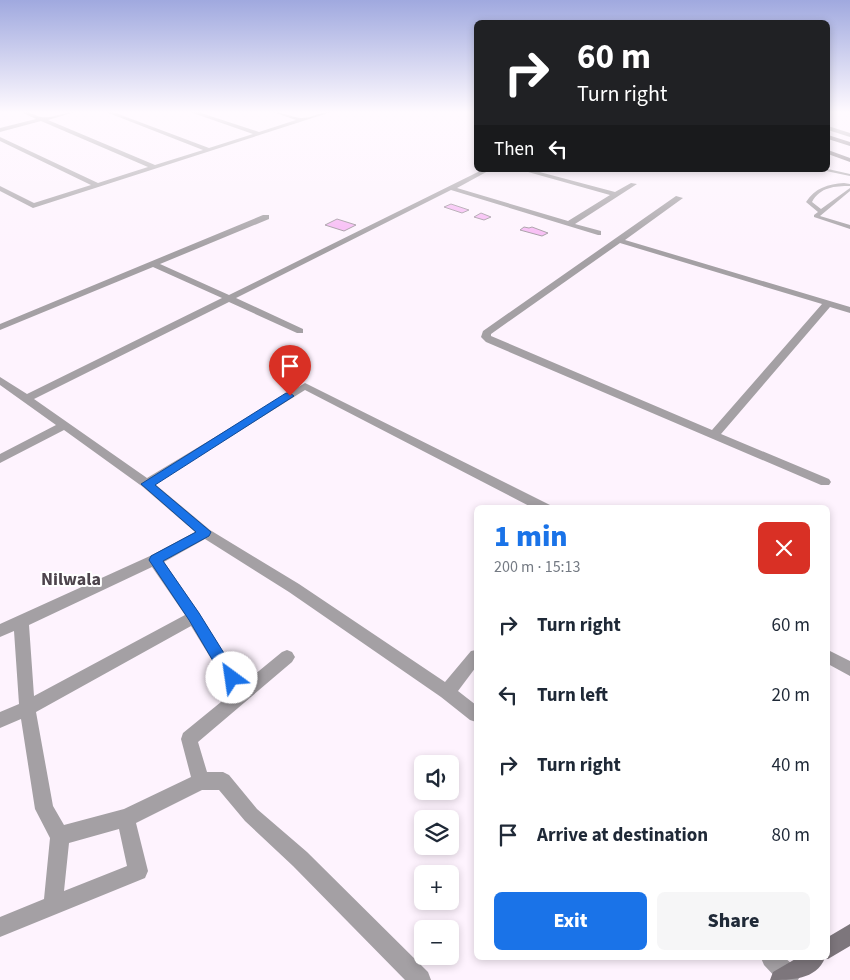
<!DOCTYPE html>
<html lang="en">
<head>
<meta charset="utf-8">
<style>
  :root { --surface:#fff; --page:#f6f6f7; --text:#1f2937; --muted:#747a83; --accent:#1a73e8 }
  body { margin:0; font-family:"Source Sans 3",sans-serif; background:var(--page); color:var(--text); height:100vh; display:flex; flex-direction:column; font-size:19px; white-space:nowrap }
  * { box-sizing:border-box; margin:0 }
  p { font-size:16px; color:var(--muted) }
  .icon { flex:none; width:28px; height:28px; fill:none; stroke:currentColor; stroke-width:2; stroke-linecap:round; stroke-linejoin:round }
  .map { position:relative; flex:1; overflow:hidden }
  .details { position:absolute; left:474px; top:505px; width:356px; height:455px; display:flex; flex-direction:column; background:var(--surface); border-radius:8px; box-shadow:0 2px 8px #0003 }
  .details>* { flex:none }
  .hud { position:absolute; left:474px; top:20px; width:356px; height:152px; border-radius:8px; box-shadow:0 2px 8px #0003; background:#202124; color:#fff; overflow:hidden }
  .tools { position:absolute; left:414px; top:755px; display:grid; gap:10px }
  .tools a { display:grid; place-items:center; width:45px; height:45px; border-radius:8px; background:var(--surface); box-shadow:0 2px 8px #0003; font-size:25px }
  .pin { position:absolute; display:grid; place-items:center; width:42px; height:42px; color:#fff; margin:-51px -21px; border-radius:50% 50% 50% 0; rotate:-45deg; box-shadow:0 0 5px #0007 }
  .pin .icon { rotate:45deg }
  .me { position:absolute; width:55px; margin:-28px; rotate:329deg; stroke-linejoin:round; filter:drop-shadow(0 0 4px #0008) }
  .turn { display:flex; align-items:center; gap:18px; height:105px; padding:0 20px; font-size:22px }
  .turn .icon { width:65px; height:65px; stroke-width:2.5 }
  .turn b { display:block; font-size:35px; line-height:42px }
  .then { display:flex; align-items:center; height:48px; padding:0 20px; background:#0003; gap:10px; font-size:19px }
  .round { display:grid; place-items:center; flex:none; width:52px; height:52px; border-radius:8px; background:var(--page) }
  .headline { display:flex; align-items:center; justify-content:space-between; height:85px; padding:0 20px }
  h1 { font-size:30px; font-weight:800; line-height:38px; color:var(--accent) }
  .button { display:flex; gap:10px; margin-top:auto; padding:10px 20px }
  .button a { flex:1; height:58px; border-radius:8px; background:var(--accent); color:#fff; font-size:20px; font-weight:800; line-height:58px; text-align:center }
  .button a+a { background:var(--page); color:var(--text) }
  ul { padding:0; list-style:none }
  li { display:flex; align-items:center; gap:15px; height:70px; padding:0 20px }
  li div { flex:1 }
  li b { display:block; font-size:19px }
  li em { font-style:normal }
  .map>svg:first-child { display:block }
</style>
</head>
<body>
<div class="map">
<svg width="850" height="980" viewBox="0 0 850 980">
  <rect width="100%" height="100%" fill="#fef3fe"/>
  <!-- building -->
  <path fill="#f7b9f4" stroke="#a196a0" d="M451,204L469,210L462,213L444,207Z
    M481,213L491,217L484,220L474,217Z
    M337,219L356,225L344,231L325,225Z
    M524,227L529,228L532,227L548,233L542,236L520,230Z"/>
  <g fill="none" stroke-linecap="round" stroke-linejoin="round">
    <!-- service -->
    <path fill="#a4a0a4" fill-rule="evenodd" d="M828,169L850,174V176L826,171V170Z
      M844,183L850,184V186C835,186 820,187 812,202L821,209L850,188V191L820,216L850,225V229L814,217V215L818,212L806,202C815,188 828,184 844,183Z"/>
    <!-- minor -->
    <path fill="#a4a0a4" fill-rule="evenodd" d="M21,112C29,111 34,116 41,117C51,119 64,112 75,112L48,120L155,165L203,150L106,112H113L209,148L253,134L190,112H198L259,132L296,120L273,112C283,112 293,118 302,118C312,118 321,111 331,112L33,208L0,191V186L34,203L91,185L0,141V137L98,183L148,167L41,121L0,132V128L36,119Z
      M828,126L850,133V137L828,130Z
      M482,170H490L457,188L568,221L610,195L521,170H532L615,192L631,183L637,184L575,224L601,231V235H598L451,190L236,298L303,329V333H297L229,302L34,399L147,478L305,383L550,505L551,508H533L305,390L155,484L210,530L299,584L445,682L471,651L476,650V667L458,691L476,705V722L470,720L441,697L289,592L205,539L164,562L199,613L243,684L282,652L287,650L292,652L295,657L292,662L198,742L207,772H223L229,775L257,809L307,852L428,972L431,980H405L293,866L245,821L219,790H202L136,823L148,871L145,878L0,937V917L44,899L50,838L35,809L21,719L0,728V712L19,704L14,631L0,637V624L150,556L195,532L143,487L64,430L0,463V454L56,425L0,385V377L27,394L222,298L153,267L0,330V324L263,215H269V219L160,264L229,295ZM152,567L185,615L34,696L29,625ZM191,626L232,693L183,733L181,739L191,777L124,809L64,825L53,806L36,712ZM119,829L127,866L64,891L69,843Z
      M676,196L683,198L625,240L850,307V313L830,307L721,434L829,479L831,482L829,485H821L486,342L481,337L483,331ZM620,243L822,304L712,430L491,336V334Z
      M828,650L850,661V676L828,664Z
      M761,958H785L797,968L800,976L798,980H778L764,965Z"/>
    <!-- secondary -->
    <path fill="#7d767c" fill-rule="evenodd" d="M828,135L850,142V146L828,139Z
      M828,150L850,158V162L828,154Z
      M850,924V946L828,959L825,958C816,980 791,980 770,980L773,972L797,958H828V937Z"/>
  </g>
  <!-- sky -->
  <linearGradient id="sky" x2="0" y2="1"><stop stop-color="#a0a9df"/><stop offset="0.45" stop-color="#fffaff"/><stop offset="1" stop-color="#fffaff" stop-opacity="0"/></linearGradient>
  <rect width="850" height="249" fill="url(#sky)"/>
  <!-- route -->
  <path fill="#1a73e8" stroke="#114b97" d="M286,393H290L294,396L155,485L211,532L209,536L163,561L199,613L237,674L239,678L237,683L232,684L226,683L189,620L149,560L151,556L196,532L141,484Z"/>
  <g text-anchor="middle" stroke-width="4" stroke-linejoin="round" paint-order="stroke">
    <!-- quarter labels -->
    <g font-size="18" font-weight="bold" fill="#4d444c" stroke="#fff">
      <text x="71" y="585">Nilwala</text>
    </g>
  </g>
</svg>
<div class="tools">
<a><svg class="icon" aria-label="sound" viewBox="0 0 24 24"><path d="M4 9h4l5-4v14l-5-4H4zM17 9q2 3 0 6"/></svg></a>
<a><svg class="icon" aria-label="layers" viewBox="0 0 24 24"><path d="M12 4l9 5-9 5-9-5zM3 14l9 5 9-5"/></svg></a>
<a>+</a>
<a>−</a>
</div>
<div class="pin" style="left:290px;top:396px;background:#d93025"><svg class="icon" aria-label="arrive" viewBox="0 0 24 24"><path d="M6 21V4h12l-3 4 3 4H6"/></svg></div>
<svg class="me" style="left:232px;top:678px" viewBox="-20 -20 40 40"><circle r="19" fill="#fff"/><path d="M0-13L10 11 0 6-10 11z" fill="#1a73e8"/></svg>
<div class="hud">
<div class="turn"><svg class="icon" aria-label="right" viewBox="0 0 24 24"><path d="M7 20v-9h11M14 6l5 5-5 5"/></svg><div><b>60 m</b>Turn right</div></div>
<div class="then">Then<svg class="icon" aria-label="left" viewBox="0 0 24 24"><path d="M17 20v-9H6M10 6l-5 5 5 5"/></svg></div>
</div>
<section class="details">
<div class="headline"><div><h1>1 min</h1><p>200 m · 15:13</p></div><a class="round" style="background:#d93025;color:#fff"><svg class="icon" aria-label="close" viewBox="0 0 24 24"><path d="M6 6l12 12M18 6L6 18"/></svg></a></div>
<ul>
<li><svg class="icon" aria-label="right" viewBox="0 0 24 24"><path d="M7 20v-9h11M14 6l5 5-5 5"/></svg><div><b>Turn right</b></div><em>60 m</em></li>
<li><svg class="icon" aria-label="left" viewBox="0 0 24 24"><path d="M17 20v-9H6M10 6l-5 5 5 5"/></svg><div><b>Turn left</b></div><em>20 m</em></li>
<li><svg class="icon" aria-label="right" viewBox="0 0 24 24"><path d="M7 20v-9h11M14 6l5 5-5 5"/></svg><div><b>Turn right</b></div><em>40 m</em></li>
<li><svg class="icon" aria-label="arrive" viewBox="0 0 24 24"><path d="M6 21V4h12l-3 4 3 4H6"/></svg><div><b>Arrive at destination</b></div><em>80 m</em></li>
</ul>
<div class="button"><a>Exit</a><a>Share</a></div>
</section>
</div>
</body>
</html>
